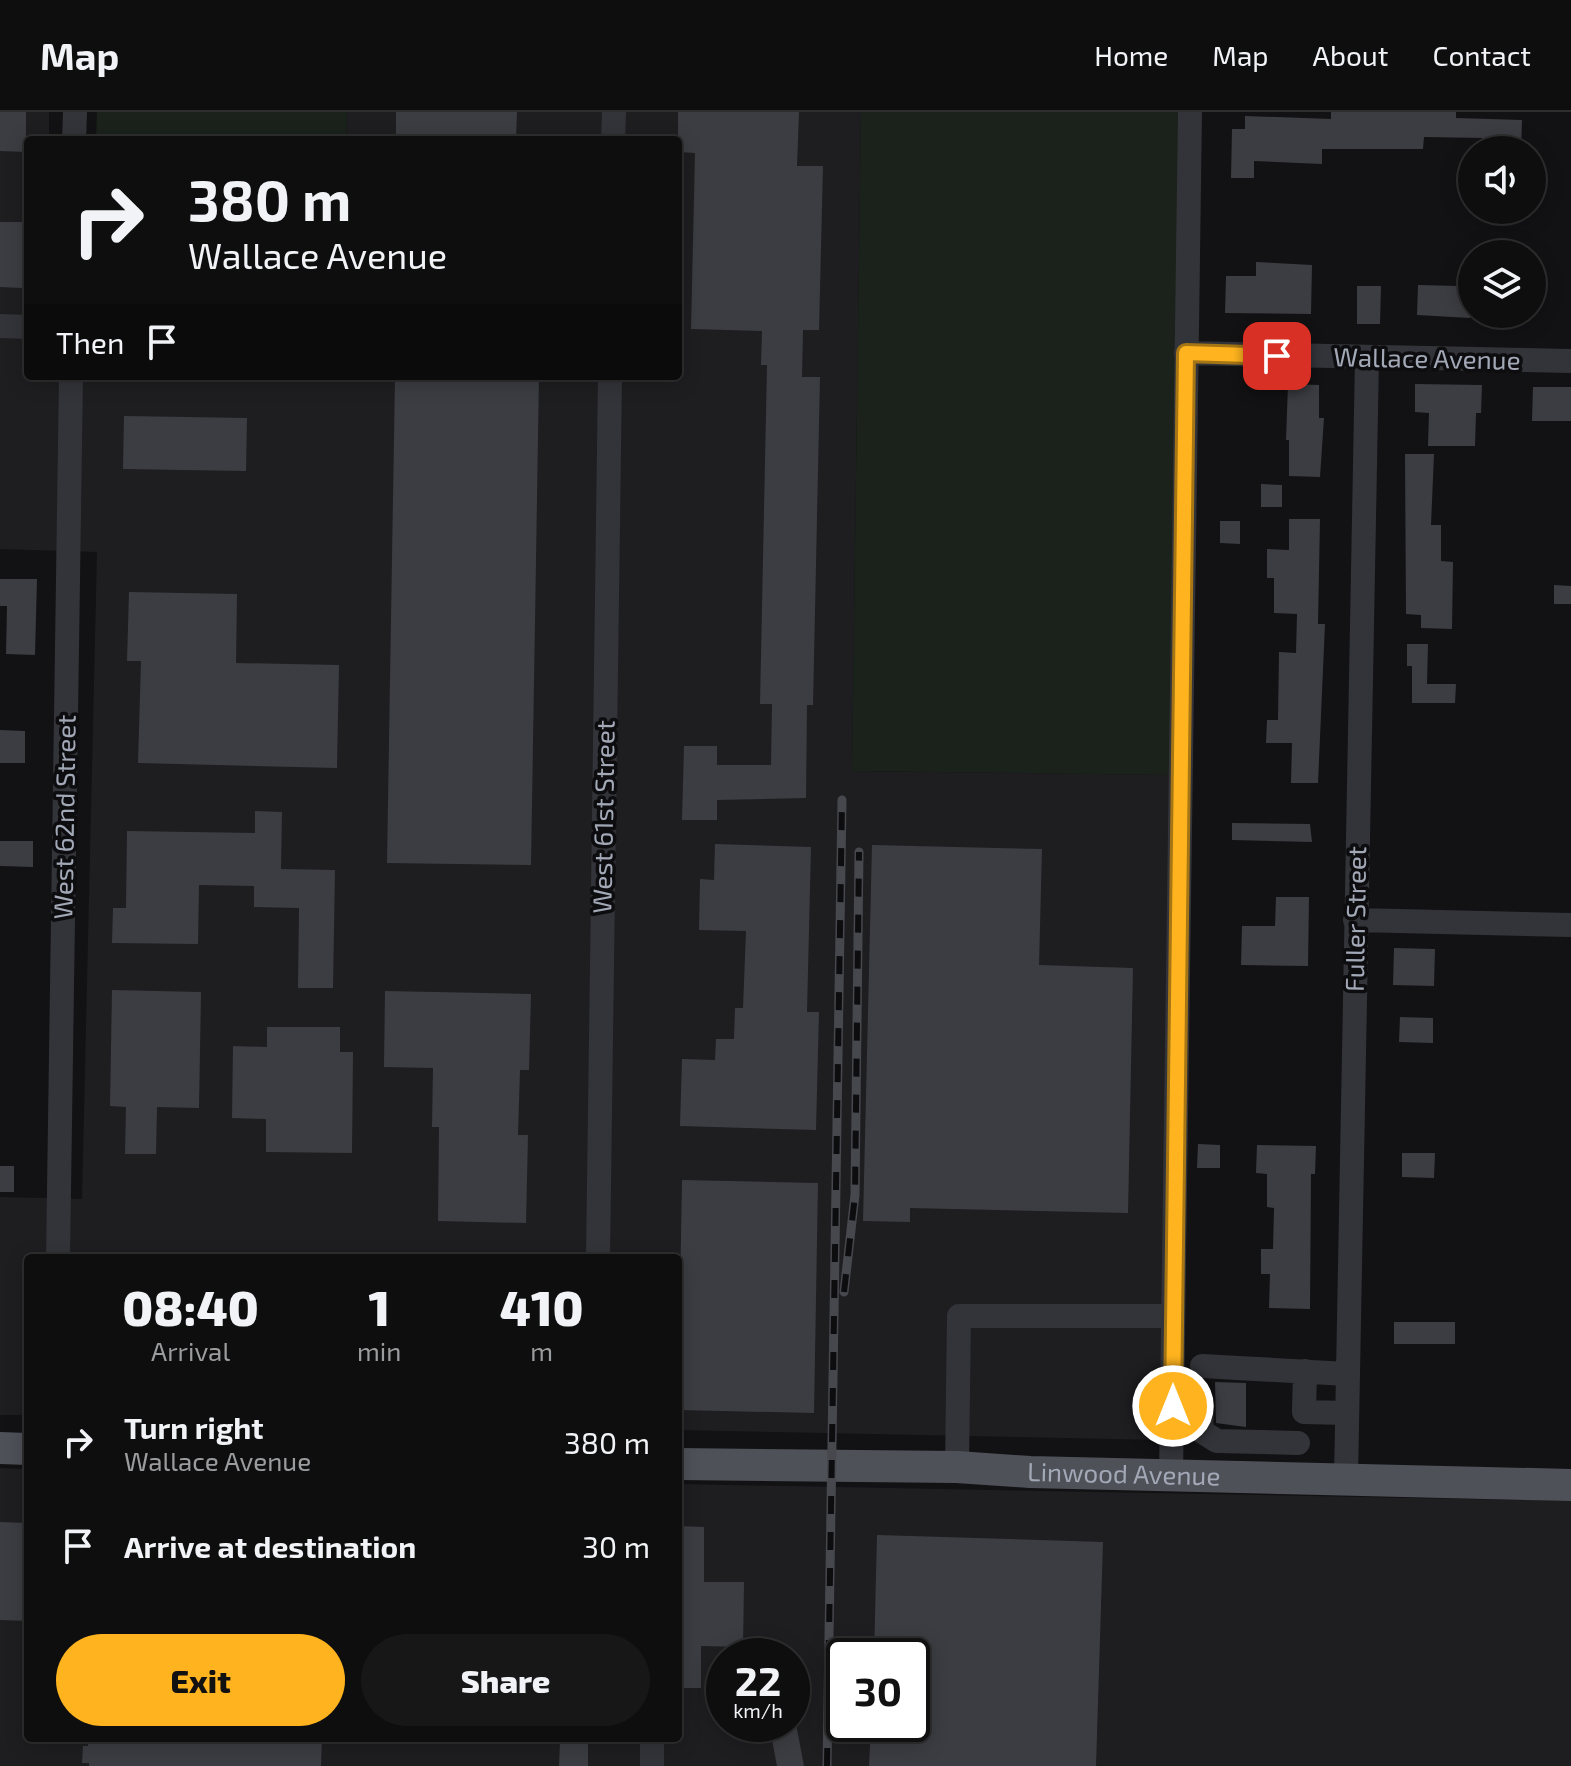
<!DOCTYPE html>
<html lang="en">
<head>
<meta charset="utf-8">
<style>
  :root { --surface:#0e0e0f; --page:#171718; --text:#f1f3f6; --muted:#9b9c9e; --line:#2e2e2f; --accent:#ffb41f }
  body { margin:0; font-family:"Exo 2",sans-serif; background:var(--page); color:var(--text); height:100vh; display:flex; flex-direction:column; font-size:30px; white-space:nowrap }
  * { box-sizing:border-box; margin:0 }
  p { font-size:26px; color:var(--muted) }
  .icon { flex:none; width:44px; height:44px; fill:none; stroke:currentColor; stroke-width:2; stroke-linecap:round; stroke-linejoin:round }
  .map { position:relative; flex:1; overflow:hidden }
  .drawer { position:absolute; left:24px; top:1142px; width:658px; height:488px; display:flex; flex-direction:column; background:var(--surface); border-radius:8px; box-shadow:0 4px 20px #0003,0 0 0 2px var(--line) }
  .drawer>* { flex:none }
  .guide { position:absolute; left:24px; top:24px; width:658px; height:244px; border-radius:8px; box-shadow:0 4px 20px #0003,0 0 0 2px var(--line); background:#0e0e0f; color:var(--text); overflow:hidden }
  .buttons { position:absolute; left:1458px; top:24px; display:grid; gap:16px }
  .buttons a { display:grid; place-items:center; width:88px; height:88px; border-radius:50%; background:var(--surface); box-shadow:0 4px 20px #0003,0 0 0 2px var(--line); font-size:40px }
  .speed { position:absolute; left:706px; top:1526px; display:flex; gap:16px; font-size:40px; font-weight:700; text-align:center }
  .speed>* { display:grid; place-content:center; width:104px; height:104px; border-radius:50%; background:var(--surface); box-shadow:0 4px 20px #0003,0 0 0 2px var(--line); line-height:1 }
  .speed small { font-size:20px; font-weight:400 }
  .speed .limit { border:4px solid #111; border-radius:12px; background:#fff; color:#111 }
  .pin { position:absolute; display:grid; place-items:center; width:68px; height:68px; color:#fff; margin:-34px; border-radius:16px; box-shadow:0 4px 12px #0006 }
  .me { position:absolute; width:88px; margin:-44px; rotate:0deg; stroke-linejoin:round; filter:drop-shadow(0 0 6px #0008) }
  .turn { display:flex; align-items:center; gap:28px; height:168px; padding:0 32px; font-size:36px }
  .turn .icon { width:104px; height:104px; stroke-width:2.5 }
  .turn b { display:block; font-size:56px; line-height:68px }
  .then { display:flex; align-items:center; height:76px; padding:0 32px; background:#0003; gap:16px; font-size:30px }
  .eta { display:flex; justify-content:space-evenly; align-items:center; height:136px; text-align:center }
  .eta b { font-size:48px; font-weight:800; line-height:56px }
  .action { display:flex; gap:16px; margin-top:auto; padding:16px 32px }
  .action a { flex:1; height:92px; border-radius:48px; background:var(--accent); color:#111; font-size:32px; font-weight:800; line-height:92px; text-align:center }
  .action a+a { background:var(--page); color:var(--text) }
  ul { padding:0; list-style:none }
  li { display:flex; align-items:center; gap:24px; height:104px; padding:0 32px }
  li div { flex:1 }
  li b { display:block; font-size:30px }
  li em { font-style:normal }
  header { display:flex; align-items:center; gap:48px; box-sizing:border-box; height:112px; padding:0 40px; background:var(--surface); border-bottom:2px solid var(--line) }
  header strong { font-size:38px }
  nav { display:flex; gap:44px; margin-inline-start:auto; font-size:28px }
  .map>svg:first-child { display:block }
</style>
</head>
<body>
<header>
<strong>Map</strong>
<nav><a>Home</a><a>Map</a><a>About</a><a>Contact</a></nav>
</header>
<div class="map">
<svg width="1571" height="1654" viewBox="0 0 1571 1654">
  <rect width="100%" height="100%" fill="#121214"/>
  <!-- built -->
  <path fill="#1e1e21" fill-rule="evenodd" d="M0,0H49V28H28V264H678V28H346L347,0H861L852,659L1170,663L1161,1328L678,1318V1146H28V1303H0V1085L82,1087L97,440L0,437Z
    M0,1356L28,1357V1626H678V1372L1571,1389V1654H0ZM724,1544H792V1612H724ZM844,1544H912V1612H844Z"/>
  <!-- green -->
  <path fill="#1a221b" d="M97,0H347L346,28H96Z
    M861,0H1179L1170,663L852,659Z"/>
  <!-- building -->
  <path fill="#3c3d42" d="M0,0H26V40L0,39Z
    M396,0H517L516,28H396Z
    M678,0H799L797,54H823L819,218H803L802,265H820L813,593H807L806,686L717,688V708H682L684,634H717V653H771L772,592H760L767,253H761L762,219L691,217L695,41L678,40Z
    M1331,0H1456V6L1522,8L1521,38H1482V26L1424,25L1423,37H1322V52L1254,49V66H1231L1232,17H1245V4L1331,7Z
    M0,110H22V176L0,175Z
    M1256,150L1312,153L1311,202L1225,201L1226,164H1256Z
    M1418,173L1459,174V180H1471L1470,206L1417,203Z
    M1357,174H1381L1380,212H1357Z
    M395,264H539L531,753L387,751Z
    M1288,272L1319,273V306H1324L1320,365L1289,364V328H1286Z
    M1415,272L1482,273L1481,301H1476L1475,334H1428L1429,301L1415,300Z
    M1533,275H1571V309H1532Z
    M124,304L247,306L246,359L123,357Z
    M1405,342H1434L1431,413H1441V449L1453,450L1452,517L1421,516V503L1406,502Z
    M1261,372L1282,373V395H1261Z
    M1289,407H1320L1318,512H1325L1318,671H1291L1292,631H1266L1267,608H1278L1279,540L1296,541L1297,502L1274,501V466H1267V437L1289,438Z
    M1220,409H1240V432L1220,431Z
    M0,467H37L35,543L6,542L7,494H0Z
    M1554,473L1571,474V492H1554Z
    M129,480L237,482L236,551L339,553L337,656L138,651L141,549H127Z
    M1407,532H1428L1427,572H1456L1455,591H1412V554H1407Z
    M0,618L25,619V651H0Z
    M255,699L282,700L281,757L335,758L333,876H298L299,796L254,795V774L199,773L198,832L112,831L113,796H126L127,719L255,721Z
    M1232,711L1310,712L1312,730L1232,728Z
    M0,729H33V755L0,754Z
    M715,732L811,735L807,900H819L816,1018L680,1014L682,947L715,948L716,927H734L735,896H743L746,819L699,818L700,767L714,768Z
    M872,733L1042,737L1039,853L1133,856L1128,1101L910,1096V1110L863,1109Z
    M1276,785H1309L1308,854L1241,853L1242,814H1275Z
    M1394,836L1435,837L1434,874L1393,873Z
    M112,878L201,880L199,996L157,995L156,1042H125L126,995L110,994Z
    M385,879L531,882L529,958H520L518,1023H528L526,1111L438,1109L439,1015H432L433,956L384,955Z
    M1400,905L1433,906V931L1399,930Z
    M267,915H340V940H353L352,1041L266,1040V1007L232,1006L233,934L267,935Z
    M1198,1032L1220,1033V1056H1197Z
    M1257,1033L1316,1034L1315,1062H1311L1310,1197L1269,1196L1270,1162H1261V1137H1273L1274,1096L1267,1095V1062L1256,1061Z
    M1402,1041H1435L1434,1066L1402,1065Z
    M0,1054H14V1080H0Z
    M682,1068L818,1071L814,1301L678,1298Z
    M1394,1210H1455V1232H1394Z
    M1215,1270L1246,1271V1315L1216,1311Z
    M0,1410L28,1411V1509L0,1508Z
    M680,1414L704,1415V1470H744L743,1535L701,1534V1576H678Z
    M877,1423L1103,1430L1096,1654H869L871,1612H912V1544H874Z
    M779,1528L782,1544H734L733,1537Z
    M769,1612H796L804,1654H777Z
    M88,1626H322L321,1654H89V1651H82L83,1634H88Z
    M560,1629H588V1654H559Z"/>
  <g fill="none" stroke-linecap="round" stroke-linejoin="round">
    <!-- minor -->
    <path stroke="#333439" stroke-width="24" d="M74,28L75,0
      M613,28L614,0
      M0,214L28,215
      M1186,241L1571,249
      M1355,808L1571,813
      M58,1146L71,264
      M598,1146L610,264
      M1202,1254L1347,1262
      M1305,1259L1304,1300L1347,1301
      M1202,1294L1201,1319L1217,1329L1298,1331
      M957,1355L959,1204H1173
      M1171,1364L1190,0
      M1346,1368L1367,246
      M652,1654V1626"/>
    <!-- major -->
    <g stroke="#4e5158" stroke-width="32">
      <path d="M0,1336L28,1337"/>
      <path id="s1" d="M678,1352L957,1355L1030,1360L1571,1373"/>
    </g>
    <defs>
      <path id="rail" d="M844,1180L855,1083L859,740
        M827,1654L842,688"/>
    </defs>
    <!-- rail casing -->
    <use href="#rail" stroke="#46484e" stroke-width="9"/>
    <!-- rail -->
    <use href="#rail" stroke="#0d0d0f" stroke-width="6" stroke-dasharray="18" stroke-linecap="butt"/>
  </g>
  <g fill="none" stroke-linecap="round" stroke-linejoin="round">
    <defs>
      <path id="route" d="M1173,1294L1186,241L1277,244"/>
    </defs>
    <!-- route casing -->
    <use href="#route" stroke="#a67514" stroke-width="20"/>
    <!-- route -->
    <use href="#route" stroke="#ffb41f" stroke-width="14"/>
  </g>
  <g text-anchor="middle" stroke-width="7" stroke-linejoin="round" paint-order="stroke">
    <!-- street labels -->
    <g font-size="26" fill="#a2a8b6" stroke="#0d0d0f">
      <text transform="translate(1427 247) rotate(1)" y="9">Wallace Avenue</text>
      <text transform="translate(65 705) rotate(-89)" y="9">West 62nd Street</text>
      <text transform="translate(604 705) rotate(-89)" y="9">West 61st Street</text>
      <text transform="translate(1356 807) rotate(-89)" y="9">Fuller Street</text>
      <text dy="9" stroke="none"><textPath href="#s1" startOffset="446">Linwood Avenue</textPath></text>
    </g>
  </g>
</svg>
<div class="buttons">
<a><svg class="icon" aria-label="sound" viewBox="0 0 24 24"><path d="M4 9h4l5-4v14l-5-4H4zM17 9q2 3 0 6"/></svg></a>
<a><svg class="icon" aria-label="layers" viewBox="0 0 24 24"><path d="M12 4l9 5-9 5-9-5zM3 14l9 5 9-5"/></svg></a>
</div>
<div class="speed"><div>22<small>km/h</small></div><div class="limit">30</div></div>
<div class="pin" style="left:1277px;top:244px;background:#d93025"><svg class="icon" aria-label="arrive" viewBox="0 0 24 24"><path d="M6 21V4h12l-3 4 3 4H6"/></svg></div>
<svg class="me" style="left:1173px;top:1294px" viewBox="-20 -20 40 40"><circle r="17" fill="#ffb41f" stroke="#fff" stroke-width="3"/><path d="M0-11L8 9 0 5-8 9z" fill="#fff"/></svg>
<div class="guide">
<div class="turn"><svg class="icon" aria-label="right" viewBox="0 0 24 24"><path d="M7 20v-9h11M14 6l5 5-5 5"/></svg><div><b>380 m</b>Wallace Avenue</div></div>
<div class="then">Then<svg class="icon" aria-label="arrive" viewBox="0 0 24 24"><path d="M6 21V4h12l-3 4 3 4H6"/></svg></div>
</div>
<section class="drawer">
<div class="eta">
<div><b>08:40</b><p>Arrival</p></div>
<div><b>1</b><p>min</p></div>
<div><b>410</b><p>m</p></div>
</div>
<ul>
<li><svg class="icon" aria-label="right" viewBox="0 0 24 24"><path d="M7 20v-9h11M14 6l5 5-5 5"/></svg><div><b>Turn right</b><p>Wallace Avenue</p></div><em>380 m</em></li>
<li><svg class="icon" aria-label="arrive" viewBox="0 0 24 24"><path d="M6 21V4h12l-3 4 3 4H6"/></svg><div><b>Arrive at destination</b></div><em>30 m</em></li>
</ul>
<div class="action"><a>Exit</a><a>Share</a></div>
</section>
</div>
</body>
</html>
